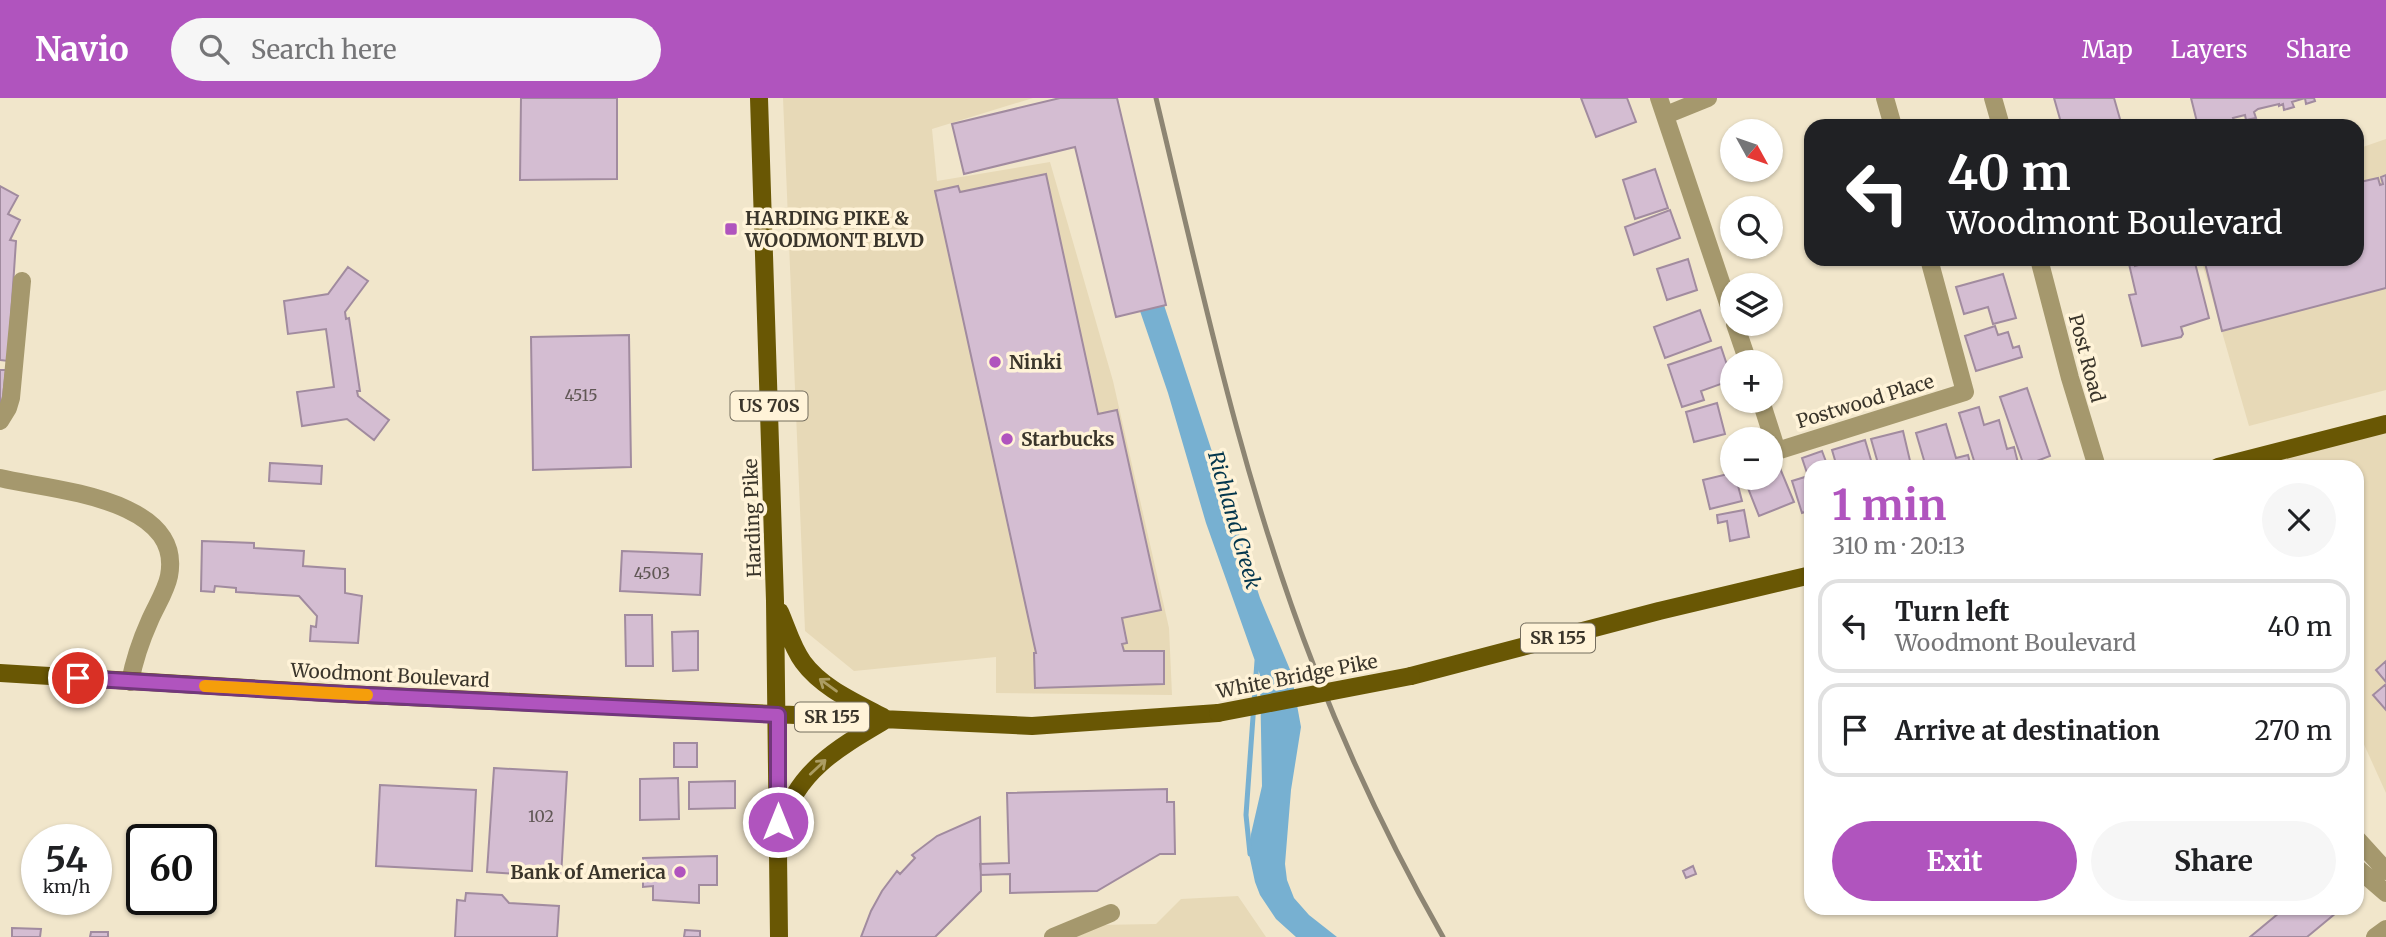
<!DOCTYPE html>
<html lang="en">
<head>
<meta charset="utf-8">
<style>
  :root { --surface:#fff; --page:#f6f6f6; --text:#202124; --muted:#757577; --line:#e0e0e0; --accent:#b054be }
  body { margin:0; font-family:Merriweather,serif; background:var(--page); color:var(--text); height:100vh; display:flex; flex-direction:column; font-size:26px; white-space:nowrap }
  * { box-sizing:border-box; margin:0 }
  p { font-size:23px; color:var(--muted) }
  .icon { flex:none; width:38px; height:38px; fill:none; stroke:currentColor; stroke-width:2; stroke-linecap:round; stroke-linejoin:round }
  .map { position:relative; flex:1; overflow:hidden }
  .details { position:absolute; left:1804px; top:362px; width:560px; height:455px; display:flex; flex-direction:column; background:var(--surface); border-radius:21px; box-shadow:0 2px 5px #0004 }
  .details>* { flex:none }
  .guide { position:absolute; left:1804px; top:21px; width:560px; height:147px; border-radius:21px; box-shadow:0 2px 5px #0004; background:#202124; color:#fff; overflow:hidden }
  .needle { width:46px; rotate:130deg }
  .tools { position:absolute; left:1720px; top:21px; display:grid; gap:14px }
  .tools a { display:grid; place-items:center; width:63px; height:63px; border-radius:50%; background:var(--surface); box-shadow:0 2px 5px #0004; font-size:35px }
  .speed { position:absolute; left:21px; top:726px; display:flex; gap:14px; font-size:35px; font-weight:700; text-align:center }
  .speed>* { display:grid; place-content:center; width:91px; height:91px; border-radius:50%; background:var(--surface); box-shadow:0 2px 5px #0004; line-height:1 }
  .speed small { font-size:18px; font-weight:400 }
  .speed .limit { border:4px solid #111; border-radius:10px; background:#fff; color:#111 }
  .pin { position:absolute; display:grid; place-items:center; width:60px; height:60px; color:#fff; margin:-30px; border:4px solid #fff; border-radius:50%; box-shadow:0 2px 7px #0007 }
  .me { position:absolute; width:77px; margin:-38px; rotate:0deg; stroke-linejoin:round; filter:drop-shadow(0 0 5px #0008) }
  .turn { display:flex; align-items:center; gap:24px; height:147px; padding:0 28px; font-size:32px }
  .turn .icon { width:91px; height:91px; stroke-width:2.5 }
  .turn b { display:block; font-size:49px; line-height:60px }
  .round { display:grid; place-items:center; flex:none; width:74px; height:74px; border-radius:37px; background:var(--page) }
  .headline { display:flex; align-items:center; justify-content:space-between; height:119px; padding:0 28px }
  h1 { font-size:42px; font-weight:700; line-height:52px; color:var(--accent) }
  .action { display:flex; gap:14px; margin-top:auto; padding:14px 28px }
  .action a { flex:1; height:80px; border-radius:42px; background:var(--accent); color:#fff; font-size:28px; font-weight:700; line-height:80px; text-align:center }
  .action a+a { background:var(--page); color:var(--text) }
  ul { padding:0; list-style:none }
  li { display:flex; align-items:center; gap:21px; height:94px; margin:0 14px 10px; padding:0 14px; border:4px solid var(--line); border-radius:21px }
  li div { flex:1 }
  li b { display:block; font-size:26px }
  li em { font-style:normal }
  header { display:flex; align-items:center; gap:42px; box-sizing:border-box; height:98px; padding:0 35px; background:var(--accent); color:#fff }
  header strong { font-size:33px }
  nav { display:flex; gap:38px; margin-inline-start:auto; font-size:24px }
  .search { width:490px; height:63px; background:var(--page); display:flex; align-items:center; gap:18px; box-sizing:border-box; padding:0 24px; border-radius:38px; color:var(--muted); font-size:26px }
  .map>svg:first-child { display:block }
</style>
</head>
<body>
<header>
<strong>Navio</strong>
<div class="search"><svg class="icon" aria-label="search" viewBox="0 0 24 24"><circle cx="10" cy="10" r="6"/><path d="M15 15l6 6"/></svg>Search here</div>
<nav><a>Map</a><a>Layers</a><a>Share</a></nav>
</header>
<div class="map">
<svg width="2386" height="839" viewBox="0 0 2386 839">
  <rect width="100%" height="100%" fill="#f1e6cb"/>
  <!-- built -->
  <path fill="#e7d9b7" d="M783,0H1033L932,31L937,83L1050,64L1113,283L1169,530L1172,597L996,595V559L854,573L805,533Z
    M2386,41V292L2249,328L2201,161H2357V51Z
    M2386,327V695L2357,631V369H2222Z
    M1238,798L1266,839H1074L1098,827L1156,826L1181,801Z"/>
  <!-- water -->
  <path fill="#77b0d1" d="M1164,207L1260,500L1291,574L1301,629L1291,692L1285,766L1287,782L1294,800L1309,817L1337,839H1296L1276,821L1260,797L1255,784L1249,756L1251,736L1262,688L1260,577L1206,425L1168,295L1140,213Z"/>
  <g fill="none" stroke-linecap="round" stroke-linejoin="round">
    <!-- stream -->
    <path stroke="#77b0d1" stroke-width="5" d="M1250,756L1246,717L1257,563"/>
  </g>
  <!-- building -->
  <path fill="#d4bdd2" stroke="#a18b9f" stroke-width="2" d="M521,0H617V81L520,82Z
    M1060,0H1117L1166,207L1116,219L1075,49L964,76L952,26Z
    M1581,0H1627L1636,24L1596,39Z
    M2054,0H2114L2122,28H2062Z
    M2191,0H2314L2315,3L2306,6L2305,0L2292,4L2294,9L2284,12L2283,6L2279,8V6L2258,11L2254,14L2256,20L2246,22L2245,17L2233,20L2235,25L2225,28L2224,22H2219L2213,24V26L2198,28Z
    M1655,71L1668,110L1635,121L1623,82Z
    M1046,76L1098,316L1117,312L1161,512L1122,520L1127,545L1122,546L1124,553H1164V586L1035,590L1034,555H1036L935,93L958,88L960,94Z
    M2386,77V190L2222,233L2204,161H2357V93L2362,92L2360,84L2378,80L2380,87L2383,86L2381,79Z
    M0,88L18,98L8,116L20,122L10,142L16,143L8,263L0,262Z
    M1670,112L1680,140L1634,157L1625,129Z
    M1688,161L1697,192L1667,202L1657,171Z
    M2161,161H2194L2209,220L2181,229L2183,236L2181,239L2142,248L2129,197L2136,196L2129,166L2135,164V168Z
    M348,169L368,183L345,214L346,221L349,220L360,293H357L358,298L389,322L374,342L347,321L302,328L297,294L334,289L326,231L288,236L284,203L328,196Z
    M2003,176L2016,220L1993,226L1988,209L1964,216L1956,189Z
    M1700,212L1711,243L1665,260L1654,229Z
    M1995,228L1998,237L2008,234L2013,250L2019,248L2022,259L1976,273L1965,238Z
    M629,237L631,369L533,372L531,239Z
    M1721,249L1732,282L1701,293L1704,302L1682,309L1668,267Z
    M0,272H6L2,306H0Z
    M2027,290L2050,358L2024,368L2000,299Z
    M1717,305L1725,336L1694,344L1686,314Z
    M1979,309L1984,327L1999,322L2007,351L2014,349L2019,369H1976L1959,315Z
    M1946,326L1956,360L1968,357L1971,369H1939L1938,365L1926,369L1916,335Z
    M1903,333L1911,367L1879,369L1871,341Z
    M1865,342L1873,369H1837L1832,352Z
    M1822,353L1828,369H1811V412L1802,415L1792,383L1808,378L1802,360Z
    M1777,363L1794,404L1759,418L1744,380H1771V365Z
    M270,365L322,368L321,386L269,383Z
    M1732,375V380H1736L1742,403L1710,411L1703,382Z
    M1744,412L1749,439L1730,443L1727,423L1718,425L1717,417Z
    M202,443L254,445V450L304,453L303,468L345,471V495L362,498L358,545L310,543L311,528L316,529L317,518L299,498L236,494V490L215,488L214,494L201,493Z
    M622,453L702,456L700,497L620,493Z
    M625,517H652L653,568H626Z
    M698,533V572L673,573L672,534Z
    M2386,563V584L2376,572Z
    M2386,586V612L2373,597Z
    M674,645H697V669H674Z
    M494,670L567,674L561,779L487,774Z
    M678,680L679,721L640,722V681Z
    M735,683V710L689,711V684Z
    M380,687L476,692L472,773L376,768Z
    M1167,691V704H1174L1175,756H1160L1097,793L1010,795V776L981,777L980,766L1009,765L1007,695Z
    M980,719L981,793L935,839H861L871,813L882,793L897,773L900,776L915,760L912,757L937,738Z
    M717,758V787H699V805L653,802V788L643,789V760Z
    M1693,768L1696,776L1686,780L1683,773Z
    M466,795L502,797L509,805L559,808L557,839H455L457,802L465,803Z
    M2285,810H2342L2307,839H2250Z
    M12,830L41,831L40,839H12Z
    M685,832L700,833V839H684Z
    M91,834H108V839H90Z"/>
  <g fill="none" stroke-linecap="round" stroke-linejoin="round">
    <!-- minor -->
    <path stroke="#a5986d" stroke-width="18" d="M1659,0L1732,217
      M1885,0L1893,28
      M1666,17L1708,0
      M1735,226L1748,264
      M1761,303L1777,353L1965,294L1929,161
      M0,323L8,310L11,300L22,183
      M0,380C49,392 184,399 169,478C166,493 156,508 150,522C141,542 134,563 130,584
      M2357,741L2386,773
      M2357,770L2386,795
      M1053,839L1111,815
      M2375,839L2386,831"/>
    <!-- tertiary -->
    <path stroke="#a5986d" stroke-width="18" d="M1993,0L2001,28
      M2039,161L2070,280L2097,369"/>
    <!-- primary -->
    <path stroke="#695704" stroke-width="18" d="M759,0L775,503L779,839
      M2218,369L2386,326
      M780,514C787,530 792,549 803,564C822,590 855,604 883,619
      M0,575L345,596L1032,628L1218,615
      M1411,578L1659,513L1811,477
      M783,726C795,673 843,647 887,621"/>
    <!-- rail -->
    <path stroke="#8d8573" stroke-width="5" d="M1156,0C1202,192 1243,387 1315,571C1351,663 1394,753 1443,839"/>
    <!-- primary-bridge -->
    <path stroke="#695704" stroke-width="18" d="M1218,615L1411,578"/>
  </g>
  <!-- one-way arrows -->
  <defs><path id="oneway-shaft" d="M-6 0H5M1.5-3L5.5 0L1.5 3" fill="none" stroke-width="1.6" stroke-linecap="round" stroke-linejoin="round" transform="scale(1.75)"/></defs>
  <g stroke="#ac9d63">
    <use href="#oneway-shaft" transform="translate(828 587) rotate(-144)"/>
    <use href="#oneway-shaft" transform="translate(818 669) rotate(-43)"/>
  </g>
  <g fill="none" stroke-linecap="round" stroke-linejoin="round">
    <defs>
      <path id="route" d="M78,580L325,595L778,617V724"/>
    </defs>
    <!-- route casing -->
    <use href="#route" stroke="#72377c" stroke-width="18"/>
    <!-- route -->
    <use href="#route" stroke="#b054be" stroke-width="12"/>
    <!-- slow -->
    <path stroke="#f59e0b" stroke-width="12" d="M205,588L367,597"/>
  </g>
  <!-- markers -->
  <g fill="#b054be" stroke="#fff3d8" stroke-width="2.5">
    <rect x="724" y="124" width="14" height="14" rx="3.5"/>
    <circle cx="995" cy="264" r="7"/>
    <circle cx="1007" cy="341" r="7"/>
    <circle cx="680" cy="774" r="7"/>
  </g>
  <g text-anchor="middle" stroke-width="7" stroke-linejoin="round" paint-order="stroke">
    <!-- number labels -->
    <g font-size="16" fill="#605755">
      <text x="581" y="303">4515</text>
      <text x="652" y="481">4503</text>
      <text x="541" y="724">102</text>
    </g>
    <!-- shield labels -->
    <g fill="#fff3d8" stroke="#756e5f" stroke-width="2">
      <rect x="730.5" y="293.5" width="77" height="29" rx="5"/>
      <rect x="1521" y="525.5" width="74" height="29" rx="5"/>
      <rect x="795" y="604.5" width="74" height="29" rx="5"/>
    </g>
    <g font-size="18" font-weight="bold" fill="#3a352b">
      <text x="769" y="314">US 70S</text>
      <text x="1558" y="546">SR 155</text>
      <text x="832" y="625">SR 155</text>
    </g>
    <!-- poi labels -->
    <g font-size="19" font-weight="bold" fill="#3a352b" stroke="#fff3d8" text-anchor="start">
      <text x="745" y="127">HARDING PIKE &amp;<tspan x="745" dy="22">WOODMONT BLVD</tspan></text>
      <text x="1009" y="271">Ninki</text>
      <text x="1021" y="348">Starbucks</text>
      <text x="666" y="781" text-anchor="end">Bank of America</text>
    </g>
    <!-- street labels -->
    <g font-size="19" fill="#3a352b" stroke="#fff3d8">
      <text transform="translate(2087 260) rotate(75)" y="7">Post Road</text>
      <text transform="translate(1865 303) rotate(-17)" y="7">Postwood Place</text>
      <text transform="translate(752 420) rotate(-92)" y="7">Harding Pike</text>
      <text transform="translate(390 577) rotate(3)" y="7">Woodmont Boulevard</text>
      <text transform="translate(1297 578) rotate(-11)" y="7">White Bridge Pike</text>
    </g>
    <!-- water labels -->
    <g font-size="21" font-style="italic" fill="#03364d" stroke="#fff3d8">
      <text transform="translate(1234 422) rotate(74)" y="7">Richland Creek</text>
    </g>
  </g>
</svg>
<div class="tools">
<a><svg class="needle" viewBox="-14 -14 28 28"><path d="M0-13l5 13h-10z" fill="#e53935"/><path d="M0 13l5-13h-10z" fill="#757577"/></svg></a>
<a><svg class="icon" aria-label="search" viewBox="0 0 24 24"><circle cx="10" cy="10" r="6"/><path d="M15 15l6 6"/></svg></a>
<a><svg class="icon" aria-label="layers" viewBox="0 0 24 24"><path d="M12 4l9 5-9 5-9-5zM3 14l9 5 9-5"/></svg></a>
<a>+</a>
<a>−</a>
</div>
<div class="speed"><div>54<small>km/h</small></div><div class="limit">60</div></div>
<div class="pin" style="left:78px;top:580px;background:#d93025"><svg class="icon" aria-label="arrive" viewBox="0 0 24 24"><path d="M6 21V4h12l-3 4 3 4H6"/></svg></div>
<svg class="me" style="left:778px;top:724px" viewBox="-20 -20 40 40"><circle r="17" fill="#b054be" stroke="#fff" stroke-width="3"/><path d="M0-11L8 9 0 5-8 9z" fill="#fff"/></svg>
<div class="guide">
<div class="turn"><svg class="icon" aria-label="left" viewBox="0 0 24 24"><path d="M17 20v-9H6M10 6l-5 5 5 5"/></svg><div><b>40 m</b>Woodmont Boulevard</div></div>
</div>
<section class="details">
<div class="headline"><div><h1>1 min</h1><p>310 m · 20:13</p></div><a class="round"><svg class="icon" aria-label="close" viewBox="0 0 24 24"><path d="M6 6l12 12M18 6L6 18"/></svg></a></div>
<ul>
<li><svg class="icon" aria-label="left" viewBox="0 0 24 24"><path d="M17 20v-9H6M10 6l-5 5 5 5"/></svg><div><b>Turn left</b><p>Woodmont Boulevard</p></div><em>40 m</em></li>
<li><svg class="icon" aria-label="arrive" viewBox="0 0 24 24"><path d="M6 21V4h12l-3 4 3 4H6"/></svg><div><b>Arrive at destination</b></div><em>270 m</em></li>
</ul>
<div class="action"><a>Exit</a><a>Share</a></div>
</section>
</div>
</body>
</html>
